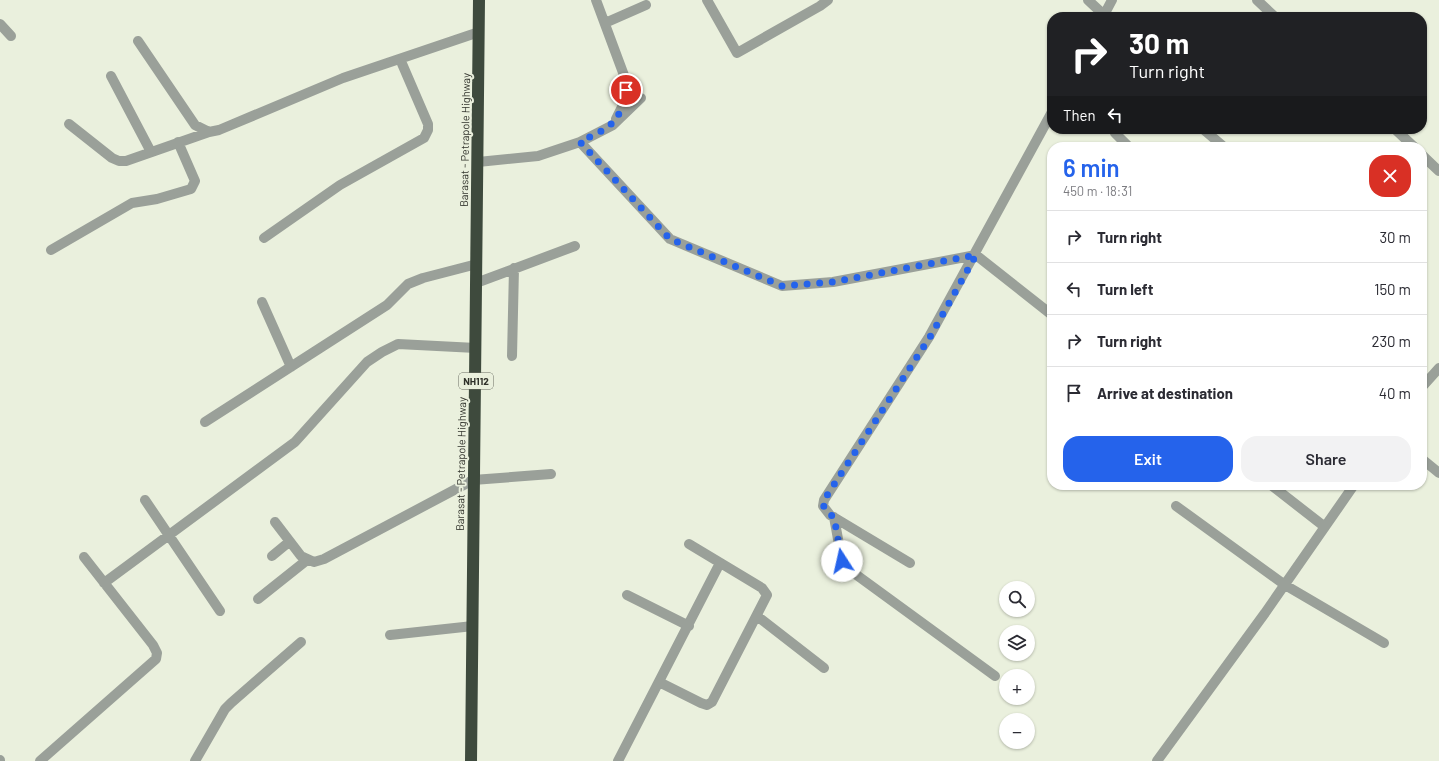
<!DOCTYPE html>
<html lang="en">
<head>
<meta charset="utf-8">
<style>
  :root { --surface:#fff; --page:#f2f2f3; --text:#2b2b33; --muted:#7c7c81; --line:#e1e1e2; --accent:#2563eb }
  body { margin:0; font-family:Barlow,sans-serif; background:var(--page); color:var(--text); height:100vh; display:flex; flex-direction:column; font-size:15px; white-space:nowrap }
  * { box-sizing:border-box; margin:0 }
  p { font-size:13px; color:var(--muted) }
  .icon { flex:none; width:22px; height:22px; fill:none; stroke:currentColor; stroke-width:2; stroke-linecap:round; stroke-linejoin:round }
  .map { position:relative; flex:1; overflow:hidden }
  .details { position:absolute; left:1047px; top:142px; width:380px; height:348px; display:flex; flex-direction:column; background:var(--surface); border-radius:16px; box-shadow:0 1px 3px #0004 }
  .details>* { flex:none }
  .hud { position:absolute; left:1047px; top:12px; width:380px; height:122px; border-radius:16px; box-shadow:0 1px 3px #0004; background:#202124; color:#fff; overflow:hidden }
  .fabs { position:absolute; left:999px; top:581px; display:grid; gap:8px }
  .fabs a { display:grid; place-items:center; width:36px; height:36px; border-radius:50%; background:var(--surface); box-shadow:0 1px 3px #0004; font-size:20px }
  .pin { position:absolute; display:grid; place-items:center; width:34px; height:34px; color:#fff; margin:-17px; border:2px solid #fff; border-radius:50%; box-shadow:0 1px 4px #0007 }
  .me { position:absolute; width:44px; margin:-22px; rotate:350deg; stroke-linejoin:round; filter:drop-shadow(0 0 3px #0008) }
  .turn { display:flex; align-items:center; gap:14px; height:84px; padding:0 16px; font-size:18px }
  .turn .icon { width:52px; height:52px; stroke-width:2.5 }
  .turn b { display:block; font-size:28px; line-height:34px }
  .then { display:flex; align-items:center; height:38px; padding:0 16px; background:#0003; gap:8px; font-size:15px }
  .round { display:grid; place-items:center; flex:none; width:42px; height:42px; border-radius:16px; background:var(--page) }
  .summary { display:flex; align-items:center; justify-content:space-between; height:68px; padding:0 16px }
  h1 { font-size:24px; font-weight:600; line-height:30px; color:var(--accent) }
  .cta { display:flex; gap:8px; margin-top:auto; padding:8px 16px }
  .cta a { flex:1; height:46px; border-radius:16px; background:var(--accent); color:#fff; font-size:16px; font-weight:600; line-height:46px; text-align:center }
  .cta a+a { background:var(--page); color:var(--text) }
  ul { padding:0; list-style:none }
  li { display:flex; align-items:center; gap:12px; height:52px; padding:0 16px; border-top:1px solid var(--line) }
  li div { flex:1 }
  li b { display:block; font-size:15px }
  li em { font-style:normal }
  .map>svg:first-child { display:block }
</style>
</head>
<body>
<div class="map">
<svg width="1439" height="761" viewBox="0 0 1439 761">
  <rect width="100%" height="100%" fill="#eaf0dd"/>
  <g fill="none" stroke-linecap="round" stroke-linejoin="round">
    <!-- minor -->
    <path stroke="#9aa099" stroke-width="10" d="M596,0L625,78L624,103L616,119
      M707,0L737,53L820,6L828,0
      M1088,0L1104,15
      M1257,0L1275,17
      M1103,17L1112,0
      M605,23L646,5
      M0,24L11,36
      M138,41L195,125L209,132L219,130L343,78L479,32
      M111,76L151,152
      M69,124L112,158L119,161H126L209,132
      M1114,129L1115,133L1129,147
      M1203,129L1224,147
      M1395,129L1414,147
      M580,142L670,239L782,286L833,282L976,255L1052,315
      M1422,155L1439,171
      M478,162L538,156L580,142L613,125L641,98
      M264,238L340,185L424,138L428,130V124L400,59
      M51,250L132,203L157,199L191,189L195,181L178,142
      M476,283L575,246
      M262,302L291,367
      M512,356L514,268
      M1422,387L1439,368
      M205,422L387,305L408,284L423,278L477,264
      M1422,459L1439,473
      M1271,485L1325,527
      M145,500L220,611
      M1176,506L1285,585L1384,643
      M834,517L842,561L847,568L995,676
      M275,522L301,556L314,562L324,559L473,480L551,474
      M272,556L289,542
      M910,563L830,515L823,506L824,500L929,337L1052,112
      M104,583L295,442L367,362L382,352L398,344L476,348
      M627,595L689,626
      M258,599L307,560
      M757,616L824,668
      M390,635L473,626
      M659,682L701,703L707,705L712,702L767,595L762,588L689,544
      M0,760V761
      M40,761L156,659L157,653L153,645L84,557
      M195,761L225,709L231,703L301,642
      M618,761L720,563
      M1157,761L1265,613L1354,485"/>
    <!-- highway -->
    <path stroke="#3e4a3d" stroke-width="12" d="M471,761L479,0"/>
  </g>
  <g fill="none" stroke-linecap="round" stroke-linejoin="round">
    <!-- route -->
    <path stroke="#2563eb" stroke-width="7" stroke-dasharray="0 12.6" d="M626,90C620,125 609,127 580,142L670,239L782,286L833,282L976,255L930,337L824,500C822,509 827,513 834,517L842,561"/>
  </g>
  <g text-anchor="middle" stroke-width="4" stroke-linejoin="round" paint-order="stroke">
    <!-- shield labels -->
    <rect fill="#eaf0dd" stroke="#686b60" stroke-width="1" x="459" y="373" width="34" height="16" rx="3"/>
    <g font-size="10" font-weight="bold" fill="#30322b">
      <text x="476" y="385">NH112</text>
    </g>
    <!-- street labels -->
    <g font-size="11" fill="#30322b" stroke="#eaf0dd">
      <text transform="translate(465 140) rotate(-89)" y="4">Barasat - Petrapole Highway</text>
      <text transform="translate(461 464) rotate(-89)" y="4">Barasat - Petrapole Highway</text>
    </g>
  </g>
</svg>
<div class="fabs">
<a><svg class="icon" aria-label="search" viewBox="0 0 24 24"><circle cx="10" cy="10" r="6"/><path d="M15 15l6 6"/></svg></a>
<a><svg class="icon" aria-label="layers" viewBox="0 0 24 24"><path d="M12 4l9 5-9 5-9-5zM3 14l9 5 9-5"/></svg></a>
<a>+</a>
<a>−</a>
</div>
<div class="pin" style="left:626px;top:90px;background:#d93025"><svg class="icon" aria-label="arrive" viewBox="0 0 24 24"><path d="M6 21V4h12l-3 4 3 4H6"/></svg></div>
<svg class="me" style="left:842px;top:561px" viewBox="-20 -20 40 40"><circle r="19" fill="#fff"/><path d="M0-13L10 11 0 6-10 11z" fill="#2563eb"/></svg>
<div class="hud">
<div class="turn"><svg class="icon" aria-label="right" viewBox="0 0 24 24"><path d="M7 20v-9h11M14 6l5 5-5 5"/></svg><div><b>30 m</b>Turn right</div></div>
<div class="then">Then<svg class="icon" aria-label="left" viewBox="0 0 24 24"><path d="M17 20v-9H6M10 6l-5 5 5 5"/></svg></div>
</div>
<section class="details">
<div class="summary"><div><h1>6 min</h1><p>450 m · 18:31</p></div><a class="round" style="background:#d93025;color:#fff"><svg class="icon" aria-label="close" viewBox="0 0 24 24"><path d="M6 6l12 12M18 6L6 18"/></svg></a></div>
<ul>
<li><svg class="icon" aria-label="right" viewBox="0 0 24 24"><path d="M7 20v-9h11M14 6l5 5-5 5"/></svg><div><b>Turn right</b></div><em>30 m</em></li>
<li><svg class="icon" aria-label="left" viewBox="0 0 24 24"><path d="M17 20v-9H6M10 6l-5 5 5 5"/></svg><div><b>Turn left</b></div><em>150 m</em></li>
<li><svg class="icon" aria-label="right" viewBox="0 0 24 24"><path d="M7 20v-9h11M14 6l5 5-5 5"/></svg><div><b>Turn right</b></div><em>230 m</em></li>
<li><svg class="icon" aria-label="arrive" viewBox="0 0 24 24"><path d="M6 21V4h12l-3 4 3 4H6"/></svg><div><b>Arrive at destination</b></div><em>40 m</em></li>
</ul>
<div class="cta"><a>Exit</a><a>Share</a></div>
</section>
</div>
</body>
</html>
